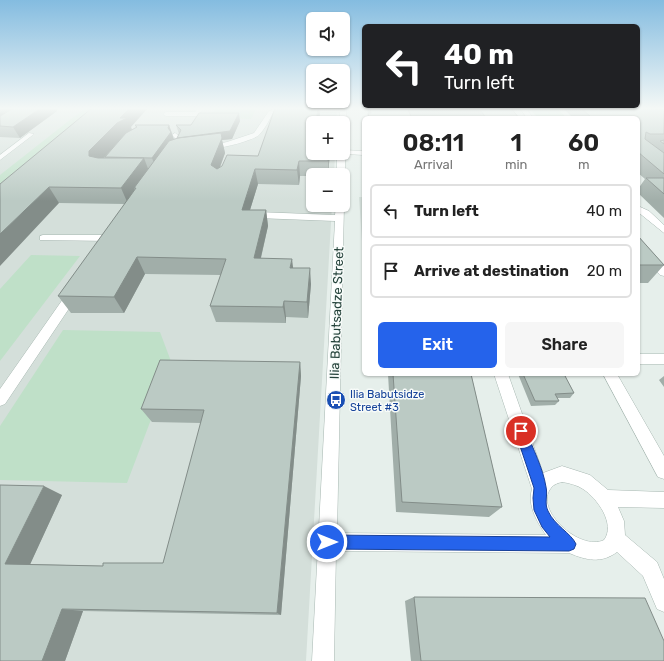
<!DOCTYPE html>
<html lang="en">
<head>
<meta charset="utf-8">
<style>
  :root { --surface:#fff; --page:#f6f6f6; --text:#222; --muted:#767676; --line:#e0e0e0; --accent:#2563eb }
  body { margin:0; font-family:Rubik,sans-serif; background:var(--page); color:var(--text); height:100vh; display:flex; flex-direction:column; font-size:15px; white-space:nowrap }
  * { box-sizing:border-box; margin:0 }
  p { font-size:13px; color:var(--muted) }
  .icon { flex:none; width:22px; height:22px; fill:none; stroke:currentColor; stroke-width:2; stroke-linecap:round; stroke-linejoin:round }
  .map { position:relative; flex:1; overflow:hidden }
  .panel { position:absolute; left:362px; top:116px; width:278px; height:260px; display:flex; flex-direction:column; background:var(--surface); border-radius:6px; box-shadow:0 1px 3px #0004 }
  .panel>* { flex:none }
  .hud { position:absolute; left:362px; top:24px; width:278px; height:84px; border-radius:6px; box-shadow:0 1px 3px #0004; background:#202124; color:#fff; overflow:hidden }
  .tools { position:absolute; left:306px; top:12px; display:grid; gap:8px }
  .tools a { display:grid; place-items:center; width:44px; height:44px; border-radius:6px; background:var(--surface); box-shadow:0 1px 3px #0004; font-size:20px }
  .pin { position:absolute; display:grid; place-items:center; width:34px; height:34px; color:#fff; margin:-17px; border:2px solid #fff; border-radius:50%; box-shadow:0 1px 4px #0007 }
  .me { position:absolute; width:44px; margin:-22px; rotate:90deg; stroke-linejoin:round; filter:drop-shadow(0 0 3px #0008) }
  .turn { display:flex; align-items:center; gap:14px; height:84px; padding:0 16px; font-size:18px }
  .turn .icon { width:52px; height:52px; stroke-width:2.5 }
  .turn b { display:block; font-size:28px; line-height:34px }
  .eta { display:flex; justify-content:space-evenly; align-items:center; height:68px; text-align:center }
  .eta b { font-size:24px; font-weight:600; line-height:28px }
  .primary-button { display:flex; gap:8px; margin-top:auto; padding:8px 16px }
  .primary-button a { flex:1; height:46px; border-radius:6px; background:var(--accent); color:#fff; font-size:16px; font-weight:600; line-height:46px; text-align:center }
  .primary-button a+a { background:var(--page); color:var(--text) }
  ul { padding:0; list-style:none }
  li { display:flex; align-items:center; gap:12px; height:54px; margin:0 8px 6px; padding:0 8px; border:2px solid var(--line); border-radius:6px }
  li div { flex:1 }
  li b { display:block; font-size:15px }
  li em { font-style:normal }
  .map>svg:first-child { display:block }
</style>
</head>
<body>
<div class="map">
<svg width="664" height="661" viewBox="0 0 664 661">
  <rect width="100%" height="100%" fill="#e6efeb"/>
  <!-- built -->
  <path fill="#d4dfda" d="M37,108H337L336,123H313V153H335L334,175H313V205H332L306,661H0V133Z
    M359,197H364V271Z"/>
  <!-- green -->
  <path fill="#bfe0c8" d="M85,108H110L0,203V175Z
    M216,108H257L251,119L209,117Z
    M529,108H557L564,115L565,118H538Z
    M31,255L80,256L0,361V289Z
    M63,330L160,332L172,364L127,483L0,480V426Z"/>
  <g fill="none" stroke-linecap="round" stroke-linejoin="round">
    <defs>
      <path id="minor" d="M198,108H204L197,116H166L163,114L166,112H195Z
        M278,108H346V123L343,125V123H340V112H279L273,113C269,120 265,129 259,135C252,141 211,152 205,147L227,142L254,133L269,111Z
        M520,108H526L533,118H527Z
        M29,133L34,134L0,160V155Z
        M175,133L182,138L174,151L172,152L169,150L175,138L172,135Z
        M343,150L364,151V155L345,154V175L343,177V175H337V153H343Z
        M343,203L344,205L337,533L546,535C537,522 527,505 532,489L494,374H508L543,473L562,466L590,475L608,490L664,492V508L618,507L624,521L625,535L657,562L664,579V612L657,609L643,576L617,552C601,564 586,560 569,553L336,551L334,661H312L335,221L257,218L253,215L257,212L335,215L336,205H343ZM562,482C569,483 577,485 583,489C597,498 616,524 604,540C580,552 533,509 551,488C554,484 558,483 562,482Z
        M638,206L649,211L664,225V233L638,212Z
        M43,235H112L117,238L112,241L40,240V236Z
        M638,240L641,241L664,266V276L660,275L638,249Z
        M74,288L78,289L79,292L78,295L5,404L0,406V389L70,289Z
        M638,354H664V364H638Z
        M603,374H617L664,456V479L658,477Z"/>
    </defs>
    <!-- minor casing -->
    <use href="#minor" stroke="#a8b8b2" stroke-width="1"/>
    <!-- minor -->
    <use href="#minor" fill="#fff" fill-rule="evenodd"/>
  </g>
  <!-- wall -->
  <path fill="#a1aea9" d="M0,108H56L57,111L20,138L0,137Z
    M318,108H319L320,114L313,153H330L328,175H313V176H300L299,185L258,184L250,210H266L268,226L261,258L293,268L311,284L308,318L286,317V323L216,322L210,306L221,275L145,274L124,313H71L58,296L125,204L59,203L0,184L131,127L132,130L136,128L135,125H169L174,139L177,138L179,134L176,125H191L240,121L232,139L222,140L225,153L220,168L258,156Z
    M367,108H511L519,118H367L368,113Z
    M563,108H664V218L638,193V189L645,179L638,173V118H573Z
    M638,236L664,265L648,283H638Z
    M300,362L301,376L281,615L83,611L65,661H0V485L62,495L30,564L103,566L163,563L201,423L152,422L141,409Z
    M388,374H471L502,507L489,517L396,512Z
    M518,374H564L574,393L570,398H557L559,401L555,405L531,406Z
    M664,376V387L659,380Z
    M414,597L664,661H411L405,601Z"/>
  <!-- shaded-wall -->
  <path fill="#838d89" d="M1,108H24L0,124V109Z
    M41,108H56L57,111L20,138L13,127Z
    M130,108H148L131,127L133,133L123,137L96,166L89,156V151Z
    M318,108H319L320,114L318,123H316Z
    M239,113L240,121L232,139L222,140L225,153L215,180L177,138Z
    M169,125L174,140L155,166L152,158Z
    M329,153H330L328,175V161Z
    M144,158L150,174L136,188H134L136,193L128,204L121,188Z
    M299,161L300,176L299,185L297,170Z
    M255,169L258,184L245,226L242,210Z
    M49,187L59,203L0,266V234Z
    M266,210L268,226L257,274L254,258Z
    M137,257L145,274L124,313L114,297Z
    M292,259L294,275L290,268Z
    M310,268L311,284L308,318L307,302Z
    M284,301L286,317V323L283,307Z
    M300,362L301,376L281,615L277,613Z
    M44,486L62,495L28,569L5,564Z
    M62,609L83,611L65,661H42Z"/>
  <!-- building -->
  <path fill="#bbcac4" stroke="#838d89" d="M14,108H41L13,127L0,126V116Z
    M92,108H130L120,118H127L117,123L89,151V156L98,158H144L121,188L49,187L0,234V184Z
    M275,108H318L316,123H313V153H329L328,161H299L297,170L255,169L242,210H266L254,258L292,259L290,268H310L307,302L284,301L283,307L210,306L226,259L137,257L114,297L58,296L136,188H134L169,141L178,138L221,133L222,138L211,165L217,169L222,166L227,155L258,156Z
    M370,108H511L519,118H486L481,111L408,110L412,118H369L368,113H371Z
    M581,108H641L664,109V134H650L646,132L645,139L664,153V174L638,152V118H592Z
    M199,113H239L230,131L177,138L181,130L176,125H191Z
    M135,125H169L168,128L171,132L152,158L105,157L126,133L137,127Z
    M664,140V144L660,141Z
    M646,178H664V194Z
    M638,236L664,265H638Z
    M160,360L300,362L277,613L62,609L42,661H0V485L44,486L5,564L103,566V563H163L204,410L141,409Z
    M393,374H471L502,507L402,502Z
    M523,374H564L574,393L555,394L559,401H535Z
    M414,597L645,598L664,641V661H421Z"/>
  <!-- sky -->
  <linearGradient id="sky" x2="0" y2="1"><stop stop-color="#84bce0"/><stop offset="0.54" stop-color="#f4f8f6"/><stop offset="1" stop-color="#f4f8f6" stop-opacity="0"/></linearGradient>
  <rect width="664" height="201" fill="url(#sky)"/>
  <!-- route -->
  <path fill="#2563eb" stroke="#184099" d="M521,425L525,427L526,431C533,449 543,468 546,487C548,495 544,503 548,511C555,526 571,533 576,544L574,549L569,551L327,549L322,547L320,542L322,537L327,535L550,537L542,527L534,510L533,498L534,488L515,431L517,427Z"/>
  <!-- icons -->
  <defs>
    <symbol id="bus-disc" viewBox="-11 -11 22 22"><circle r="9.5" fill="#1a4fb4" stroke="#f7fbf9"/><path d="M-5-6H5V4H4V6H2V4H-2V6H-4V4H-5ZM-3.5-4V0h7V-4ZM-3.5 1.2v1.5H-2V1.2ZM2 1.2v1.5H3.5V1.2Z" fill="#fff"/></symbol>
  </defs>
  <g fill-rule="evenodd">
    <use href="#bus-disc" x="325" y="389" width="22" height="22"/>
  </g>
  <g text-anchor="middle" stroke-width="3" stroke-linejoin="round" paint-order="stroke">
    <!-- transit labels -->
    <g font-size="11" fill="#164399" stroke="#f7fbf9" text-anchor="start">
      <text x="350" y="398">Ilia Babutsidze<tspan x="350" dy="13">Street #3</tspan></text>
    </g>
    <!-- near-street labels -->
    <g font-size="13" fill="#24423a" stroke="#f7fbf9">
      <text transform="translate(336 313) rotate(-88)" y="5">Ilia Babutsadze Street</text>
    </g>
  </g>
</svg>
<div class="tools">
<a><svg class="icon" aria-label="sound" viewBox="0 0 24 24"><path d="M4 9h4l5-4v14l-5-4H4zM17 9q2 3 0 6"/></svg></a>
<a><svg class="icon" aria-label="layers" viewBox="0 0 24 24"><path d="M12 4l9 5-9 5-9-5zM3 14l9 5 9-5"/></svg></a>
<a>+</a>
<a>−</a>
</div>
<div class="pin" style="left:521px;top:431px;background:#d93025"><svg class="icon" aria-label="arrive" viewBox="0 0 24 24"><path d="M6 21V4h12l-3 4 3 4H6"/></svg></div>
<svg class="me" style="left:327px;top:542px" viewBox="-20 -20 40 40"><circle r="17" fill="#2563eb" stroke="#fff" stroke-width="3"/><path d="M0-11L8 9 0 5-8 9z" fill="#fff"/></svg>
<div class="hud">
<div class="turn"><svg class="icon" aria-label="left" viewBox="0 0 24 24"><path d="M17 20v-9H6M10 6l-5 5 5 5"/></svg><div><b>40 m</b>Turn left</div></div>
</div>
<section class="panel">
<div class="eta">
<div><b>08:11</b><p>Arrival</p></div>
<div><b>1</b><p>min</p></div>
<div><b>60</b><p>m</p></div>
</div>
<ul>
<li><svg class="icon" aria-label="left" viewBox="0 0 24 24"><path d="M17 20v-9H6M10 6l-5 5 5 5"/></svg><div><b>Turn left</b></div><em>40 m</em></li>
<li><svg class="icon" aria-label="arrive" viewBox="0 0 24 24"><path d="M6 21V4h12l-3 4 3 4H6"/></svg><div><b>Arrive at destination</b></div><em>20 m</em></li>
</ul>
<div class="primary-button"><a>Exit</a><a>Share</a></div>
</section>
</div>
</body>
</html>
